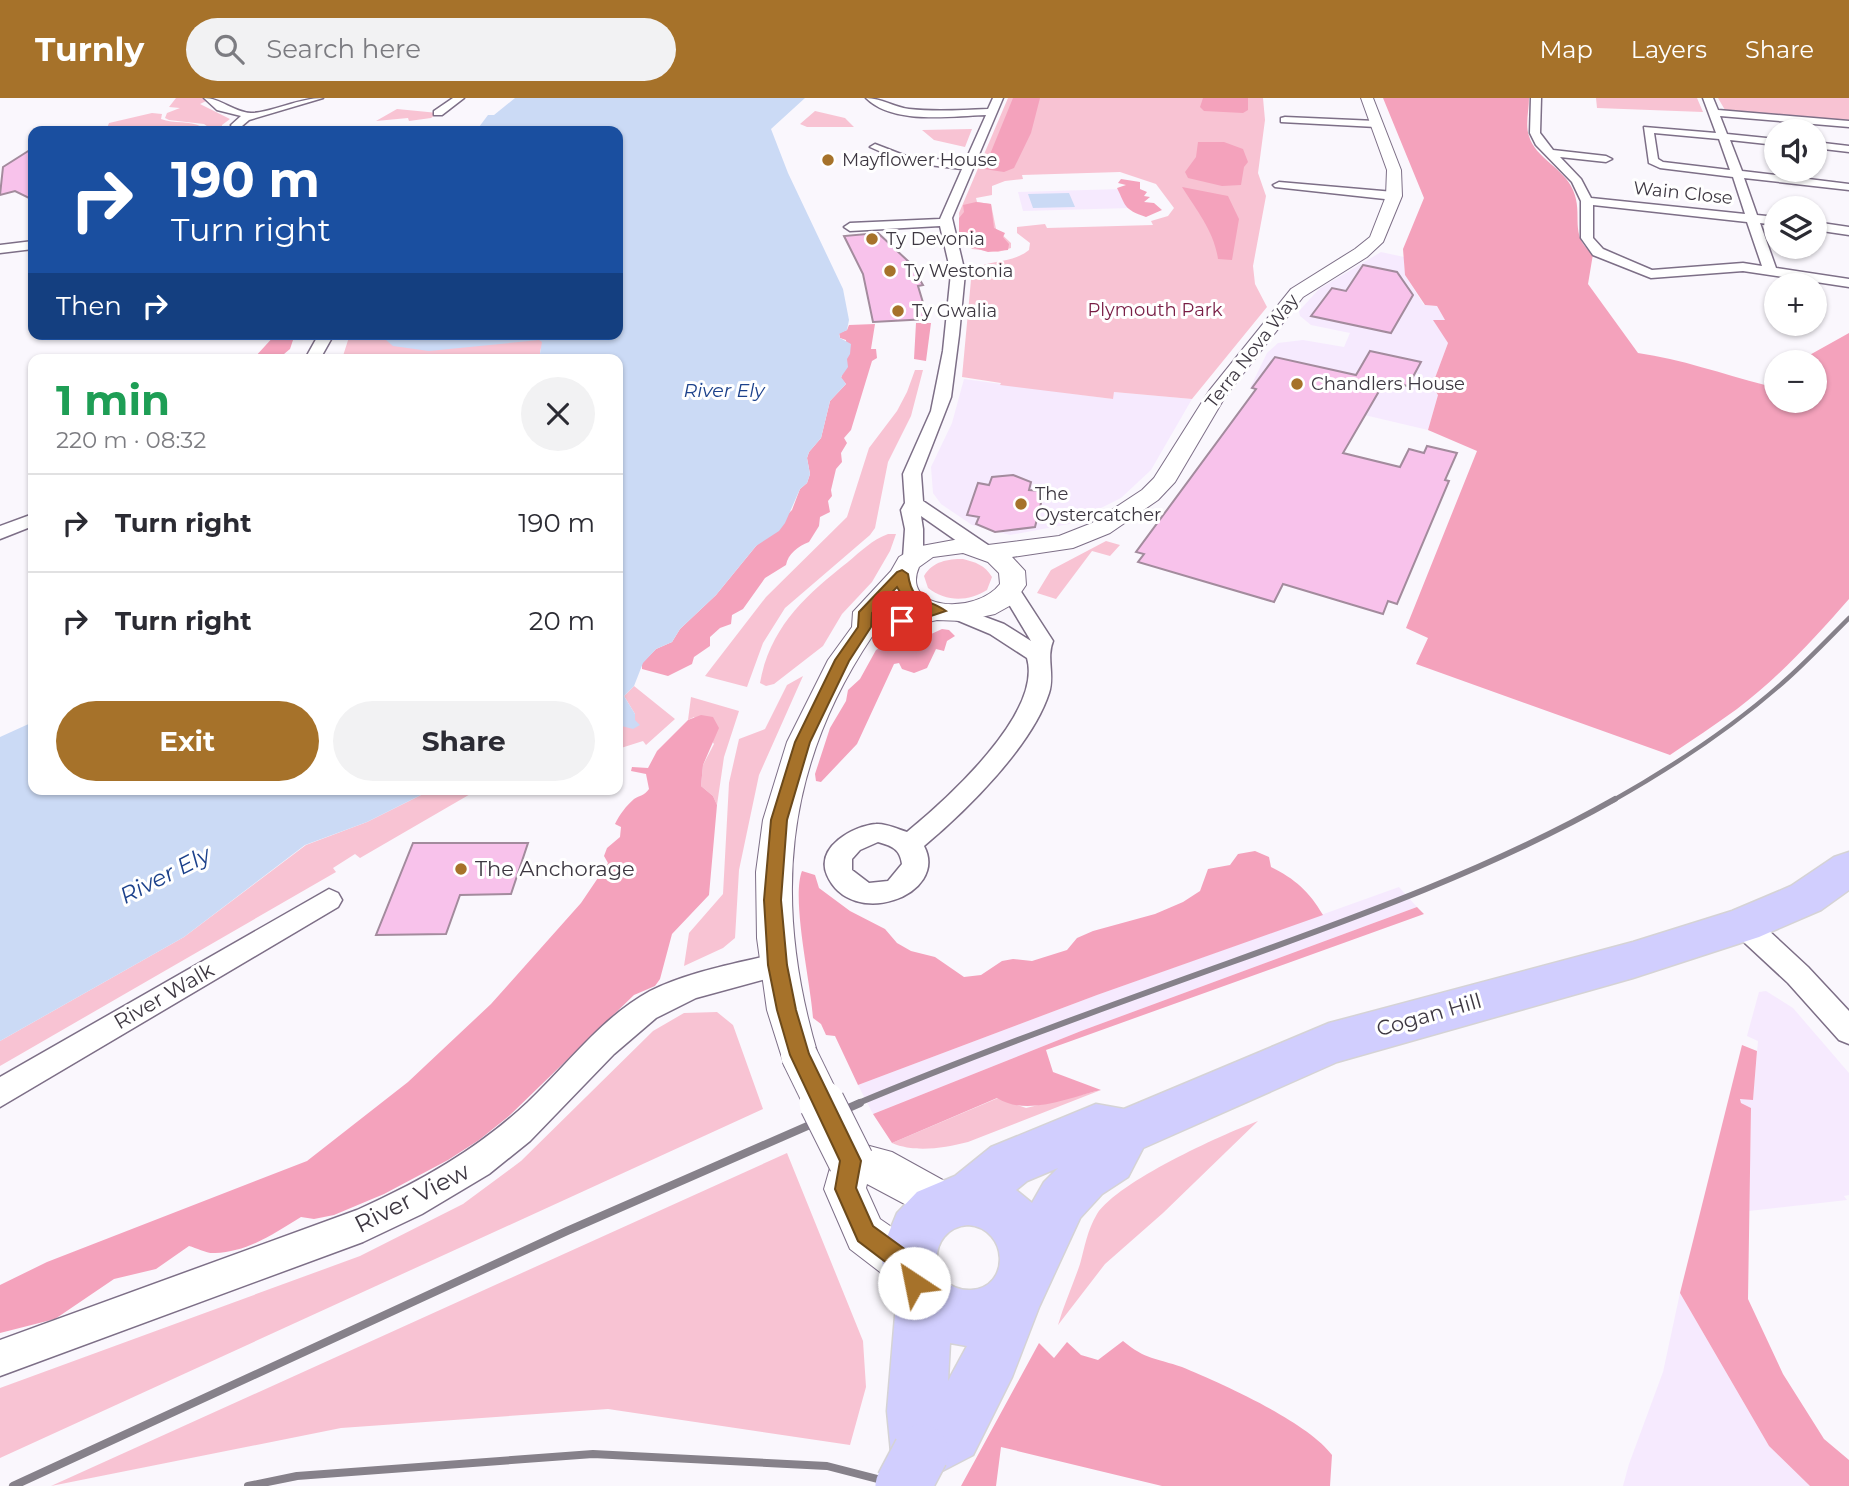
<!DOCTYPE html>
<html lang="en">
<head>
<meta charset="utf-8">
<style>
  :root { --surface:#fff; --page:#f2f2f3; --text:#2b2b33; --muted:#7c7c81; --line:#e1e1e2; --accent:#a6722a }
  body { margin:0; font-family:Montserrat,sans-serif; background:var(--page); color:var(--text); height:100vh; display:flex; flex-direction:column; font-size:26px; white-space:nowrap }
  * { box-sizing:border-box; margin:0 }
  p { font-size:23px; color:var(--muted) }
  .icon { flex:none; width:38px; height:38px; fill:none; stroke:currentColor; stroke-width:2; stroke-linecap:round; stroke-linejoin:round }
  .map { position:relative; flex:1; overflow:hidden }
  .panel { position:absolute; left:28px; top:256px; width:595px; height:441px; display:flex; flex-direction:column; background:var(--surface); border-radius:14px; box-shadow:0 2px 5px #0004 }
  .panel>* { flex:none }
  .banner { position:absolute; left:28px; top:28px; width:595px; height:214px; border-radius:14px; box-shadow:0 2px 5px #0004; background:#1a4fa0; color:#fff; overflow:hidden }
  .buttons { position:absolute; left:1764px; top:21px; display:grid; gap:14px }
  .buttons a { display:grid; place-items:center; width:63px; height:63px; border-radius:50%; background:var(--surface); box-shadow:0 2px 5px #0004; font-size:35px }
  .pin { position:absolute; display:grid; place-items:center; width:60px; height:60px; color:#fff; margin:-30px; border-radius:14px; box-shadow:0 4px 10px #0006 }
  .me { position:absolute; width:77px; margin:-38px; rotate:326deg; stroke-linejoin:round; filter:drop-shadow(0 0 5px #0008) }
  .turn { display:flex; align-items:center; gap:24px; height:147px; padding:0 28px; font-size:32px }
  .turn .icon { width:91px; height:91px; stroke-width:2.5 }
  .turn b { display:block; font-size:49px; line-height:60px }
  .then { display:flex; align-items:center; height:66px; padding:0 28px; background:#0003; gap:14px; font-size:26px }
  .round { display:grid; place-items:center; flex:none; width:74px; height:74px; border-radius:37px; background:var(--page) }
  .overview { display:flex; align-items:center; justify-content:space-between; height:119px; padding:0 28px }
  h1 { font-size:42px; font-weight:700; line-height:52px; color:#1e9e55 }
  .cta { display:flex; gap:14px; margin-top:auto; padding:14px 28px }
  .cta a { flex:1; height:80px; border-radius:42px; background:var(--accent); color:#fff; font-size:28px; font-weight:700; line-height:80px; text-align:center }
  .cta a+a { background:var(--page); color:var(--text) }
  ul { padding:0; list-style:none }
  li { display:flex; align-items:center; gap:21px; height:98px; padding:0 28px; border-top:2px solid var(--line) }
  li div { flex:1 }
  li b { display:block; font-size:26px }
  li em { font-style:normal }
  header { display:flex; align-items:center; gap:42px; box-sizing:border-box; height:98px; padding:0 35px; background:var(--accent); color:#fff }
  header strong { font-size:33px }
  nav { display:flex; gap:38px; margin-inline-start:auto; font-size:24px }
  .search { width:490px; height:63px; background:var(--page); display:flex; align-items:center; gap:18px; box-sizing:border-box; padding:0 24px; border-radius:38px; color:var(--muted); font-size:26px }
  .map>svg:first-child { display:block }
</style>
</head>
<body>
<header>
<strong>Turnly</strong>
<div class="search"><svg class="icon" aria-label="search" viewBox="0 0 24 24"><circle cx="10" cy="10" r="6"/><path d="M15 15l6 6"/></svg>Search here</div>
<nav><a>Map</a><a>Layers</a><a>Share</a></nav>
</header>
<div class="map">
<svg width="1849" height="1388" viewBox="0 0 1849 1388">
  <rect width="100%" height="100%" fill="#faf7fd"/>
  <!-- built -->
  <path fill="#f6eafe" d="M1121,91L1131,110L1023,113L1018,94Z
    M1381,154L1404,159L1405,177L1424,207L1437,208L1445,222H1434L1448,245L1432,288L1438,297L1428,332L1250,290L1267,255L1278,245L1303,242L1344,249L1350,235L1311,227L1300,218L1299,213L1319,191Z
    M964,281L1112,301L1114,294L1192,301L1151,372L1121,400L1069,426L1010,437L972,427L941,406L933,395L931,369L952,325Z
    M1399,789L1417,809L1081,933L873,1016L858,987L1097,897Z
    M1766,893L1793,910L1849,975V1097L1844,1098L1847,1102L1749,1113L1751,1011L1741,1005L1740,1001H1753L1758,943L1747,938L1759,894Z
    M1680,1195L1769,1348L1810,1388H1623L1629,1366L1663,1274Z"/>
  <!-- green -->
  <path fill="#f8c3d3" d="M176,0H203L206,3L200,6L230,21L222,27V33H214L204,26L169,22L165,20L167,15L180,10L169,9Z
    M1008,0H1263L1265,22L1258,75L1266,98L1253,168L1255,186L1267,209L1192,301L1114,294L1113,301L1000,287L1001,285L962,279L972,171C990,162 1013,165 1029,152L1030,145L1017,135V129L1045,126L1047,130L1153,127L1151,123L1168,118L1174,110L1156,86L1120,74L1022,77L1023,81L1005,83L992,88V97L976,100L977,104L991,106L996,131L1011,145V150L998,154L972,151L960,136L959,115Z
    M1596,0H1697L1703,14L1597,10Z
    M1718,0H1849V22L1729,13L1725,12Z
    M397,11L438,15L431,20L409,23L408,20L376,23Z
    M815,13L845,20L854,29H807L800,26Z
    M152,15L162,16L161,21C174,26 189,22 202,29L166,33H106L109,25Z
    M972,31L965,49L934,42L922,32Z
    M350,236H612L541,250L539,261H342Z
    M915,272H923L911,318L888,364L875,430L870,437L785,510L763,545L747,589L705,578L766,499L847,419L869,350L897,313L907,294Z
    M888,436H896L890,453L872,484L842,516L823,548L774,586L766,588L760,585C770,529 806,497 848,464C861,453 872,442 888,436Z
    M1106,443L1120,447L1110,458L1092,453L1056,501L1037,495L1051,472Z
    M963,461C975,464 985,467 992,479L987,492C968,504 946,504 928,490L924,478C933,463 948,461 963,461Z
    M803,578L759,677L739,772L735,840L723,850L684,868L689,835L723,796L729,685L739,641L765,631L787,587Z
    M634,588L675,621L646,647L643,643L621,650L622,656H618V627H626L634,622L635,616L624,598Z
    M691,599L739,613L724,659L717,707L713,698L701,688L703,667L714,646L694,619L688,622Z
    M433,691H479L360,760L355,756L333,770L336,774L0,968V943L184,839L306,747L367,724Z
    M717,914L733,927L763,1011L0,1360V1290L360,1158L463,1106L521,1063L653,933L684,915Z
    M1101,992L968,1044C944,1050 915,1055 892,1045L998,1000L1026,1010Z
    M1258,1023L1163,1115L1105,1166L1058,1227C1064,1206 1073,1187 1080,1166C1085,1148 1087,1133 1097,1116C1119,1083 1219,1038 1258,1023Z
    M787,1055L863,1243L866,1289L850,1347L608,1311L341,1330L51,1388Z"/>
  <!-- forest -->
  <path fill="#f4a2bc" d="M1013,0H1040L1031,35L1014,70L1004,74L984,71Z
    M1203,0H1248V12L1243,15L1204,13L1200,9Z
    M1383,0H1529C1529,12 1525,27 1529,38C1535,60 1564,70 1573,92C1584,117 1568,137 1593,156L1588,186L1638,255C1681,261 1722,276 1765,287L1776,279V303H1815V264H1797L1849,235V501C1815,540 1778,580 1737,611C1715,627 1692,642 1670,657L1416,566L1428,540L1406,530L1477,353L1428,332L1438,297L1432,288L1448,245L1433,222H1445L1437,208L1425,207L1405,177L1403,151L1424,100Z
    M1198,44H1224L1243,51L1248,64L1244,69L1241,87L1222,88L1188,80L1185,74L1196,59Z
    M1121,81L1140,84V91L1147,94L1144,98L1150,99L1144,104L1154,105L1162,112L1146,119C1123,111 1126,108 1117,90L1126,87L1118,85Z
    M1182,89L1228,98L1239,121L1232,162L1218,161C1214,133 1197,113 1182,89Z
    M976,104L991,106L994,130L1005,135L1003,139L1009,146L1008,152L988,154L968,148L967,143L959,136V120L964,114L963,107Z
    M916,225H931L926,263L914,261Z
    M875,226L871,251H876L877,260L872,263L851,332L844,340L847,345L841,355L842,364L836,371L831,392L832,398L828,403L830,414L820,419L819,428L809,444C798,448 788,456 786,467L765,480L743,511L732,517L731,526L720,530L710,539V548L694,559L692,566L668,578L642,571V565L656,551L672,544L680,531L716,497L756,448L792,412L800,391L807,385L810,376L807,360L809,354L821,340L830,303L846,286L841,280L847,261L846,242L840,240L839,235L847,232L849,227Z
    M276,236H295L290,251L278,261H253Z
    M942,531L949,532L955,538L947,543L944,553L936,551L927,570L914,575L902,571L899,565L894,566L857,646L821,684L816,683L815,676L830,630L846,603L848,592L860,581L876,552L898,539L909,544L916,543Z
    M701,617L713,619L719,630L703,667L701,688L713,698L717,707L709,797L672,836L660,881L655,888L634,897L509,1018L479,1042L448,1062L384,1096L334,1117L314,1121L301,1119C275,1135 248,1154 215,1155C207,1156 197,1150 189,1148L156,1171L114,1181L55,1221L0,1235V1187L47,1164L307,1063L408,984L491,906L581,805L608,765L604,758L607,750L620,739L621,729L615,726C620,716 626,708 634,701C640,697 644,698 649,691L646,676L631,673L632,669L648,670L657,653L688,622Z
    M1255,753L1269,759L1271,769C1295,781 1309,793 1323,817L1097,897L858,987L835,938L826,937L821,926L813,920C811,886 791,801 802,773L815,777L819,790L850,813L885,831L897,845L911,853L935,859L964,879L981,877L1002,863L1013,861L1032,863L1067,852L1077,840L1093,833L1155,816L1183,804L1200,793L1208,771L1230,767L1238,756Z
    M1417,809L1424,816L1046,952L1053,974L1101,992C1070,999 1027,1019 997,1000L892,1045L873,1016L1081,933Z
    M1742,947L1757,953L1753,1002L1740,1001L1741,1005L1751,1010L1748,1201L1783,1276L1824,1341L1849,1362V1388H1810L1769,1348L1680,1195Z
    M1123,1243C1146,1262 1156,1260 1182,1269C1221,1285 1308,1324 1332,1357L1330,1388H1162L1001,1349L996,1388H961L1039,1245L1054,1260L1067,1244L1081,1257L1098,1262Z"/>
  <!-- water -->
  <path fill="#cbdaf5" d="M515,0H805L771,31L788,75L843,191L849,222L847,232L839,236L840,240L851,246L850,256L847,261L848,269L841,279L846,286L830,303L821,340L809,354L807,360L810,376L807,385L800,391L785,425L779,433L756,448L716,497L680,531L672,544L656,551L643,565L634,588L624,598L635,616V622L640,627L633,631L618,627V261H539L542,244L539,242L429,253L393,248L379,236L430,239L466,236H618V33H476L488,17H494Z
    M1069,95L1075,109L1033,110L1028,96Z
    M33,624V691H433L367,724L305,747L184,839L0,943V639Z"/>
  <!-- building -->
  <path fill="#f8c2eb" stroke="#a38b9d" stroke-width="2" d="M33,50V102L15,93L0,97L3,69Z
    M878,135L909,164L923,187L918,188L928,221L873,224L863,176L844,138Z
    M1363,167L1397,174L1413,197L1391,235L1311,218L1332,190L1346,193Z
    M1370,253L1421,264L1408,288L1385,283L1343,355L1400,369L1409,351L1424,355L1427,348L1457,355L1445,382L1449,383L1397,506L1388,503L1383,516L1283,486L1274,504L1138,464L1144,456L1136,454L1256,291L1252,290L1275,259L1356,277Z
    M1013,377L1031,384L1029,392L1044,393L1035,429L995,434L976,426L979,419L967,417L978,385L989,387L992,379Z
    M413,745H528L511,796L460,797L446,836L376,837Z"/>
  <g fill="none" stroke-linecap="round" stroke-linejoin="round">
    <defs>
      <path id="minor" d="M204,0C221,0 233,14 251,15C271,15 298,0 323,0L249,22L242,28L244,33H234L231,27L241,18L217,12Z
        M453,0H464L442,17H434V13Z
        M866,0C881,0 894,9 909,11C935,14 962,12 988,11L993,0H1003L952,120L965,175L959,237L951,299L921,376L923,403L988,447L991,451L988,455H974L921,418L923,431V460L913,466L903,460L905,431L901,412L905,405L903,376L931,313L943,253L951,175L940,128L850,133L844,129L850,125L940,121L962,71L904,64L870,49L875,46L906,58L965,64L986,17C950,18 893,27 866,0Z
        M1531,0H1541L1540,35L1553,52L1606,58L1612,61L1606,64L1560,59L1581,81L1591,100L1745,116L1733,79L1660,70L1649,65L1644,29L1716,35L1703,0H1713L1718,12L1849,23V29L1720,18L1727,36L1776,41V47L1730,42L1742,73L1849,86V92L1744,80L1757,117L1776,119V127L1760,125L1776,170L1849,181V189L1743,173L1651,180L1593,157L1581,140V103L1572,84L1536,47L1530,35ZM1654,35L1719,41L1730,72L1663,64L1658,61ZM1593,107L1747,124L1762,168L1743,165L1652,172L1603,151L1593,140Z
        M1285,19L1376,23L1381,26L1376,29L1281,24V20Z
        M1815,44L1849,48V54L1815,50Z
        M1279,84L1394,94L1400,98L1394,102L1275,89L1273,87Z
        M1815,124L1849,129V137L1815,132Z
        M33,143V151L0,155V147Z
        M319,236H334L320,261H305Z
        M33,416V428L0,441V428Z
        M1011,487L1018,489L1053,543C1046,560 1055,577 1049,595C1032,648 966,713 924,748C950,797 851,833 827,777C815,749 853,728 876,726C885,725 898,731 907,734C947,701 1043,615 1027,560L990,536L947,518L944,514L947,510H961L1004,526L1031,543L1001,493L1004,489ZM878,744C892,748 900,751 902,766L888,783L869,785L852,772V761L860,752Z
        M329,791L338,795L342,802L338,809L0,1009V979Z
        M1744,816L1754,819L1808,869L1849,913V946L1839,942L1788,885L1734,835L1730,827L1734,819Z
        M778,855L788,859L792,867L788,875L696,900L656,920L614,956L530,1043L489,1076L422,1116L363,1144L0,1278V1242L357,1112C420,1084 478,1051 528,1004C567,967 602,919 650,893C690,873 735,866 778,855Z"/>
      <path id="tertiary" d="M1361,0H1373L1401,72L1402,98L1383,144L1367,159L1303,199L1225,299L1175,384L1158,402L1110,435L1073,450L1012,459L1025,473L1026,487L1013,506L995,516L963,523L937,522L873,537C783,670 773,806 818,957L813,969L799,974L785,969L767,912L757,840L756,774L763,722L787,644L828,562L852,529L853,514L891,473L899,459L916,449L965,440L988,447L1059,438L1092,425L1142,392L1154,380L1209,293L1291,191L1355,151L1370,139L1386,98L1387,72ZM963,455L988,464L999,475L1000,486C976,517 900,513 919,469L933,459ZM896,498L911,512L879,520V516Z
        M851,1043L892,1054L959,1091L965,1106L959,1121L944,1127L867,1086L866,1090L880,1121L925,1152L931,1168L925,1184L909,1190L893,1184L850,1151L824,1091L836,1049Z"/>
      <path id="primary" d="M1849,754V792L1821,812L1759,839L1633,880L1337,964L1143,1050L1128,1079L1102,1096L1080,1120L1039,1209L1012,1279L973,1357L921,1384L900,1375L891,1354L887,1313L896,1206L884,1178L882,1161L885,1144L897,1115L917,1094L955,1078L991,1049L1096,1006L1124,1011L1329,925L1633,844L1732,813L1791,788L1834,759ZM1058,1070L1044,1084L1032,1105L1016,1092L1027,1083ZM968,1127C1009,1130 1011,1190 971,1192C927,1194 925,1130 968,1127ZM950,1245L967,1248L948,1283Z"/>
    </defs>
    <!-- minor casing -->
    <use href="#minor" stroke="#7d6f87" stroke-width="3"/>
    <!-- tertiary casing -->
    <use href="#tertiary" stroke="#7d6f87" stroke-width="2"/>
    <!-- primary casing -->
    <use href="#primary" stroke="#d5d3d5" stroke-width="3"/>
    <!-- minor -->
    <use href="#minor" fill="#fff" fill-rule="evenodd"/>
    <!-- tertiary -->
    <use href="#tertiary" fill="#fff" fill-rule="evenodd"/>
    <!-- primary -->
    <use href="#primary" fill="#d1cefe" fill-rule="evenodd"/>
    <!-- rail-far2 -->
    <path stroke="#86818a" stroke-width="4.5" d="M1612,703C1674,668 1735,628 1788,580C1809,561 1829,540 1849,520"/>
    <!-- rail-far1 -->
    <path stroke="#86818a" stroke-width="6" d="M856,1006C979,955 1103,910 1229,865C1360,818 1493,770 1615,701"/>
    <!-- rail -->
    <path stroke="#86818a" stroke-width="8" d="M13,1388L567,1133L860,1005
      M248,1388L297,1378L593,1356L827,1368L905,1388"/>
    <defs>
      <path id="tertiary-bridge-far1" d="M799,957L823,1006"/>
      <path id="tertiary-bridge" d="M822,1005L851,1063"/>
      <path id="primary-bridge" d="M903,1388L921,1354"/>
    </defs>
    <!-- tertiary-bridge-far1 casing -->
    <use href="#tertiary-bridge-far1" stroke="#7d6f87" stroke-width="38" stroke-linecap="butt"/>
    <!-- tertiary-bridge casing -->
    <use href="#tertiary-bridge" stroke="#7d6f87" stroke-width="47" stroke-linecap="butt"/>
    <!-- primary-bridge casing -->
    <use href="#primary-bridge" stroke="#d5d3d5" stroke-width="58" stroke-linecap="butt"/>
    <!-- tertiary-bridge-far1 -->
    <use href="#tertiary-bridge-far1" stroke="#fff" stroke-width="36"/>
    <!-- tertiary-bridge -->
    <use href="#tertiary-bridge" stroke="#fff" stroke-width="45"/>
    <!-- primary-bridge -->
    <use href="#primary-bridge" stroke="#d1cefe" stroke-width="55"/>
  </g>
  <!-- route -->
  <path fill="#a6722a" stroke="#6c4a1b" stroke-width="2" d="M902,472L908,476C912,507 927,499 946,513L907,526H897V520L924,513L905,502L897,489L872,515L871,529L849,563L810,644L787,722L781,802L787,867L796,912L809,956L861,1063L856,1090L873,1128L917,1160L925,1185L922,1193L914,1196L906,1193L900,1175L858,1143L835,1091L840,1063L790,957L777,912L768,867L764,802L771,722L795,644L835,562L858,529L859,514L897,474Z"/>
  <!-- markers -->
  <g fill="#a6722a" stroke="#fff" stroke-width="2.5">
    <circle cx="828" cy="62" r="7"/>
    <circle cx="872" cy="141" r="7"/>
    <circle cx="890" cy="173" r="7"/>
    <circle cx="898" cy="213" r="7"/>
    <circle cx="1297" cy="286" r="7"/>
    <circle cx="1021" cy="406" r="7"/>
    <circle cx="461" cy="771" r="7"/>
  </g>
  <g text-anchor="middle" stroke-width="6" stroke-linejoin="round" paint-order="stroke">
    <!-- far-poi labels -->
    <g font-size="18" fill="#3e3842" stroke="#fff" text-anchor="start">
      <text x="842" y="68">Mayflower House</text>
      <text x="886" y="147">Ty Devonia</text>
      <text x="904" y="179">Ty Westonia</text>
      <text x="912" y="219">Ty Gwalia</text>
      <text x="1311" y="292">Chandlers House</text>
      <text x="1035" y="402">The<tspan x="1035" dy="21">Oystercatcher</tspan></text>
    </g>
    <!-- far-street labels -->
    <g font-size="18" fill="#3e3842" stroke="#fff">
      <text transform="translate(1683 95) rotate(6)" y="6">Wain Close</text>
      <text transform="translate(1252 253) rotate(-52)" y="6">Terra Nova Way</text>
    </g>
    <!-- far-park labels -->
    <g font-size="18" fill="#781c44" stroke="#fff">
      <text x="1155" y="218">Plymouth Park</text>
    </g>
    <!-- far-water labels -->
    <g font-size="19" font-style="italic" fill="#1c418b" stroke="#fff">
      <text x="724" y="299">River Ely</text>
    </g>
    <!-- poi labels -->
    <g font-size="21" fill="#3e3842" stroke="#fff" text-anchor="start">
      <text x="475" y="778">The Anchorage</text>
    </g>
    <!-- street labels -->
    <g font-size="21" fill="#3e3842" stroke="#fff">
      <text transform="translate(164 898) rotate(-30)" y="7">River Walk</text>
      <text transform="translate(1429 917) rotate(-16)" y="7">Cogan Hill</text>
    </g>
    <!-- water labels -->
    <g font-size="23" font-style="italic" fill="#1c418b" stroke="#fff">
      <text transform="translate(165 777) rotate(-27)" y="8">River Ely</text>
    </g>
    <!-- near-street labels -->
    <g font-size="24" fill="#3e3842" stroke="#fff">
      <text transform="translate(412 1100) rotate(-27)" y="8">River View</text>
    </g>
  </g>
</svg>
<div class="buttons">
<a><svg class="icon" aria-label="sound" viewBox="0 0 24 24"><path d="M4 9h4l5-4v14l-5-4H4zM17 9q2 3 0 6"/></svg></a>
<a><svg class="icon" aria-label="layers" viewBox="0 0 24 24"><path d="M12 4l9 5-9 5-9-5zM3 14l9 5 9-5"/></svg></a>
<a>+</a>
<a>−</a>
</div>
<div class="pin" style="left:902px;top:523px;background:#d93025"><svg class="icon" aria-label="arrive" viewBox="0 0 24 24"><path d="M6 21V4h12l-3 4 3 4H6"/></svg></div>
<svg class="me" style="left:914px;top:1185px" viewBox="-20 -20 40 40"><circle r="19" fill="#fff"/><path d="M0-13L10 11 0 6-10 11z" fill="#a6722a"/></svg>
<div class="banner">
<div class="turn"><svg class="icon" aria-label="right" viewBox="0 0 24 24"><path d="M7 20v-9h11M14 6l5 5-5 5"/></svg><div><b>190 m</b>Turn right</div></div>
<div class="then">Then<svg class="icon" aria-label="right" viewBox="0 0 24 24"><path d="M7 20v-9h11M14 6l5 5-5 5"/></svg></div>
</div>
<section class="panel">
<div class="overview"><div><h1>1 min</h1><p>220 m · 08:32</p></div><a class="round"><svg class="icon" aria-label="close" viewBox="0 0 24 24"><path d="M6 6l12 12M18 6L6 18"/></svg></a></div>
<ul>
<li><svg class="icon" aria-label="right" viewBox="0 0 24 24"><path d="M7 20v-9h11M14 6l5 5-5 5"/></svg><div><b>Turn right</b></div><em>190 m</em></li>
<li><svg class="icon" aria-label="right" viewBox="0 0 24 24"><path d="M7 20v-9h11M14 6l5 5-5 5"/></svg><div><b>Turn right</b></div><em>20 m</em></li>
</ul>
<div class="cta"><a>Exit</a><a>Share</a></div>
</section>
</div>
</body>
</html>
